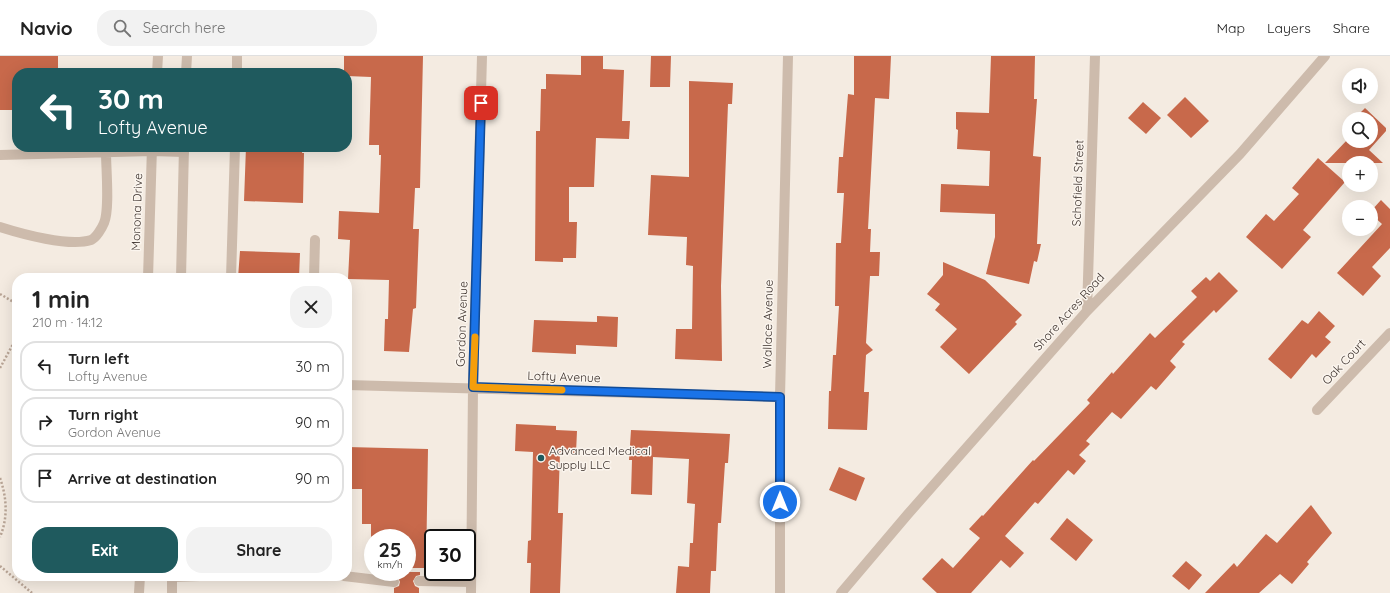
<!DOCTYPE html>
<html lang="en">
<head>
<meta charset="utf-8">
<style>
  :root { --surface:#fff; --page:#f2f2f2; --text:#222; --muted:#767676; --line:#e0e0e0; --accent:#1f5a5e }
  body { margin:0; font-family:Quicksand,sans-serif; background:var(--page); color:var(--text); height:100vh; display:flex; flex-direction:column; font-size:15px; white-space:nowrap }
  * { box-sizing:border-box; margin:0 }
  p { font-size:13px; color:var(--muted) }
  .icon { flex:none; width:22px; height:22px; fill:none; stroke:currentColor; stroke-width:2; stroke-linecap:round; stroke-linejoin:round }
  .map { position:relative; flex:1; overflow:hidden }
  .side { position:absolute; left:12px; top:217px; width:340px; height:308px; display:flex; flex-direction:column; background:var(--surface); border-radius:16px; box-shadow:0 4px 16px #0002 }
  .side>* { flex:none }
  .hud { position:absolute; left:12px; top:12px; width:340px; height:84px; border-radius:16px; box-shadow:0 4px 16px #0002; background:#1f5a5e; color:#fff; overflow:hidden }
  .tools { position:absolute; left:1342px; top:12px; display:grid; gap:8px }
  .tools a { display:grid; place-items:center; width:36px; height:36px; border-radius:50%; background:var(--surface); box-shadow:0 4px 16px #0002; font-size:20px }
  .speed { position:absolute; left:364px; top:473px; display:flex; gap:8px; font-size:20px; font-weight:700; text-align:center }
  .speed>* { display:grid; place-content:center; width:52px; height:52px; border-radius:50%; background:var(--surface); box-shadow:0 4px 16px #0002; line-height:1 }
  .speed small { font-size:10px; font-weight:400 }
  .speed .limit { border:2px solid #111; border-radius:6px; background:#fff; color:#111 }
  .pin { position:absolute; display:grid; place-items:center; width:34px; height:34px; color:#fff; margin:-17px; border-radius:8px; box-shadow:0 2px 6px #0006 }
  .me { position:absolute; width:44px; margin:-22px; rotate:0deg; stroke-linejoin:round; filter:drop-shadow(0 0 3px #0008) }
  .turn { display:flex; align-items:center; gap:14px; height:84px; padding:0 20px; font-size:18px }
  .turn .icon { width:52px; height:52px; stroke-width:2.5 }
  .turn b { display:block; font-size:28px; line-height:34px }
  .round { display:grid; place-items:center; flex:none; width:42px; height:42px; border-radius:16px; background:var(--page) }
  .overview { display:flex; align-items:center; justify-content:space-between; height:68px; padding:0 20px }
  h1 { font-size:24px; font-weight:700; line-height:30px }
  .cta { display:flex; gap:8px; margin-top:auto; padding:8px 20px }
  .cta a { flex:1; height:46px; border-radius:16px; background:var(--accent); color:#fff; font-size:16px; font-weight:700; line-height:46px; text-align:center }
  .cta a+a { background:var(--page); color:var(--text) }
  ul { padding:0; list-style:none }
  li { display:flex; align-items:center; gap:12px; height:50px; margin:0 8px 6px; padding:0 12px; border:2px solid var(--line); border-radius:16px }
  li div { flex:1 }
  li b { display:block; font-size:15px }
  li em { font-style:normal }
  header { display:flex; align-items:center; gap:24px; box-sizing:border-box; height:56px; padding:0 20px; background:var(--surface); border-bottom:1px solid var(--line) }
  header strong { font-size:19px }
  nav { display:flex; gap:22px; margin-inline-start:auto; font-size:14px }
  .search { width:280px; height:36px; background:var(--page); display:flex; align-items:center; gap:10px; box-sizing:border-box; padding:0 14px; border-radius:16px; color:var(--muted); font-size:15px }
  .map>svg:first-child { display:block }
</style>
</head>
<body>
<header>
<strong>Navio</strong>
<div class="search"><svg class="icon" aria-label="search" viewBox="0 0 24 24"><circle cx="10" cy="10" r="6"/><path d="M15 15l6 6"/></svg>Search here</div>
<nav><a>Map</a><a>Layers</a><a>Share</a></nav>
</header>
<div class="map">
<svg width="1390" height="537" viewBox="0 0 1390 537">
  <rect width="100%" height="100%" fill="#f4ebe1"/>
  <!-- building -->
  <path fill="#c8694b" d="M0,0H58V17H17V54H0Z
    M344,0H423L420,132H415L413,173H419L416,252L413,253L409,296L384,295L385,263H388L389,224L348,223L350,184L338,183L339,155L379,157L381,99H379V89H369L371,21L347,20V17H344Z
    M581,0H603V13L624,14L622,65H630L629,83L596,82L594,131H569V166H577L576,202H563V206L535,205L536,75H540L541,33H546V18L581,19Z
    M651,0H671L670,31H650Z
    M854,0H891L889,43L875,42L868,173H871L870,196H880L879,220H870L866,287L873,294L866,299L864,336H869L867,374L828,373L829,335H831L833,299H836L839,250H835L836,187H841L844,137H837L839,101H843L848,38L854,39Z
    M991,0H1035L1034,43H1037L1033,100L1041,101L1037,188H1041L1037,206L1034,205L1029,228L986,218L995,181V158L940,156L941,128L989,130L990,95L957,93L958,74L956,73V56L989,57Z
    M689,25L733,27L732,48H728L721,230L722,305L675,303L676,273H692L693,210L686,209L687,181L648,179L651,119L689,121Z
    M1185,41L1209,65L1191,82L1167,59Z
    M1143,46L1161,62L1146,78L1128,62Z
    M1365,52L1386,72V75L1369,94L1383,107H1325L1349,82V85H1371V63H1354Z
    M1349,68V80L1343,74Z
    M246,91H303L302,97H304L303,147L244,145Z
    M1318,102L1345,126L1303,174L1311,181L1282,213L1246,181L1266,158L1274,165L1299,138L1292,132Z
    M1381,144L1390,153V192L1372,211L1381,220L1363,240L1337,217L1382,168L1371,158V155Z
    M240,195L300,197L299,222H238Z
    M943,206L985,224L1022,259L1015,266L1017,268L969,318L940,291L957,273L935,254L940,248L927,238L943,219Z
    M1219,216L1238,235L1216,257L1214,254L1182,286L1185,288L1170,305L1176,311L1156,334L1151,330L1121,363L1112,356L1086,385L1090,388L1079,399L1086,405L1074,419L1068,414L1038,448L1035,446L1005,480L1024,497L1010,512L1001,504L971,537H937L922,523L942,502L953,512L980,482L969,473L982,459L983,460L1033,404L1034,405L1090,347L1087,344L1112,316L1113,318L1150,277L1155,282L1197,241L1191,235L1206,221L1210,225Z
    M1319,255L1335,270L1325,281L1331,286L1316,302L1312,298L1291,323L1268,303L1302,264L1308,268Z
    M597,260L618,261L617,291L576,289V298L532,296L534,264L597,266Z
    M516,368L556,370V374L577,375L576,397L560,396L558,457H563L560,537H530L531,507H527L528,485L531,484L533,396L515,395Z
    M631,374L730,378L728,407H725L721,467H718L716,515H711L710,537H676L678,510L689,511L690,487H693L695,448L687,447L689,403L653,401L652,439L631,438L632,404H629Z
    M347,391L428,393L426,512H407V482H371V468H362V433H347Z
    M839,411L865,422L856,445L829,434Z
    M1311,449L1332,477L1307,506L1309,508L1292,528L1280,518L1259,537H1205L1234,507L1237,511L1266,478L1277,487Z
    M1067,462L1093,484L1076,505L1050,483Z
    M1186,505L1202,519L1189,534L1172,520Z
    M394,516H420V519L416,520L413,525L415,530L419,532V537H394V532L399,530L400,526L398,521L394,519Z"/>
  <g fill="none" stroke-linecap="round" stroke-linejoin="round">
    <!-- path -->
    <path stroke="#b9a596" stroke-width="2.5" stroke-dasharray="2 2" stroke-linecap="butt" d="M47,218V222
      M0,238L17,248
      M0,312L17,281
      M0,422C7,442 8,462 0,481
      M0,510L32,537"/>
    <!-- service -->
    <path stroke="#cdbbac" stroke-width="10" d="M237,17V0
      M0,99L152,95L184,96
      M0,171C22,178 69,191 91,184C96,182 102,172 104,167C110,153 106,114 106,96
      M231,222L235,91
      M314,222L315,184
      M344,520L394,526
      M172,521L200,520
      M419,525L471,526"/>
    <!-- minor -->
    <path stroke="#cdbbac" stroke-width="10" d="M1087,255L1095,0
      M347,329L780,341
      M1317,354L1390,277
      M471,537L473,331L482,0
      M780,537V341L788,0
      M841,537L908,458L1087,255L1240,98L1325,0"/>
    <!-- tertiary -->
    <path stroke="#cdbbac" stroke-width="10" d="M157,17L158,0
      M186,17L187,0
      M148,222L152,91
      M181,222L184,91
      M139,537L140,520
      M172,537V520"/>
  </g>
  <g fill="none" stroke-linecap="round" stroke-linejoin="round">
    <defs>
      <path id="route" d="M481,47L473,331L780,341V446"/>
    </defs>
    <!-- route casing -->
    <use href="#route" stroke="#114b97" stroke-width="10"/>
    <!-- route -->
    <use href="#route" stroke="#1a73e8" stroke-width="7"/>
    <!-- slow -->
    <path stroke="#f59e0b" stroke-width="7" d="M475,281L473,331L562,334"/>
  </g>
  <!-- markers -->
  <circle fill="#1f5a5e" stroke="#fbf5ee" stroke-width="1.5" cx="541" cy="402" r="4"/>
  <g text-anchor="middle" stroke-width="3" stroke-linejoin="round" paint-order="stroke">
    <!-- street labels -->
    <g font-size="12" fill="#3b302b" stroke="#fbf5ee">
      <text transform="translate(1078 127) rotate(-88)" y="4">Schofield Street</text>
      <text transform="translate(137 156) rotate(-88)" y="4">Monona Drive</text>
      <text transform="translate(1069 256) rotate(-48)" y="4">Shore Acres Road</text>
      <text transform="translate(462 268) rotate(-88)" y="4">Gordon Avenue</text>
      <text transform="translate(768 268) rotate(-89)" y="4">Wallace Avenue</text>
      <text transform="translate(1344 306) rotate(-47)" y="4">Oak Court</text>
      <text transform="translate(564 321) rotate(2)" y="4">Lofty Avenue</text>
    </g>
    <!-- poi labels -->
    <g font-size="12" fill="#3b302b" stroke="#fbf5ee" text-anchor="start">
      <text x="549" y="399">Advanced Medical<tspan x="549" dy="14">Supply LLC</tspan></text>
    </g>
  </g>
</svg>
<div class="tools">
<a><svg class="icon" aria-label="sound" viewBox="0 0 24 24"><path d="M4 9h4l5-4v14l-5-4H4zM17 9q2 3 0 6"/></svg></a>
<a><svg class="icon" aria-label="search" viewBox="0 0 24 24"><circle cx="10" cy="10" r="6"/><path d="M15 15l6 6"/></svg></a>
<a>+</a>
<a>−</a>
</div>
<div class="speed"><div>25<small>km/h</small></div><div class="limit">30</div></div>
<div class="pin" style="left:481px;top:47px;background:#d93025"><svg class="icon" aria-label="arrive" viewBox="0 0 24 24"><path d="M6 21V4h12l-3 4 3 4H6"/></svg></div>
<svg class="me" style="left:780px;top:446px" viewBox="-20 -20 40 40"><circle r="17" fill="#1a73e8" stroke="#fff" stroke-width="3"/><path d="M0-11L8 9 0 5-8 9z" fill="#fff"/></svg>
<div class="hud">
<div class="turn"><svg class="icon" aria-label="left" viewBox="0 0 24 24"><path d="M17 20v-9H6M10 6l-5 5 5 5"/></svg><div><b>30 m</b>Lofty Avenue</div></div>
</div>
<section class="side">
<div class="overview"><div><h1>1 min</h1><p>210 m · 14:12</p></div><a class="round"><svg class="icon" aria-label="close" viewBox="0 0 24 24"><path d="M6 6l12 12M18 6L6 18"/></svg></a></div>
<ul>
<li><svg class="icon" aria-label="left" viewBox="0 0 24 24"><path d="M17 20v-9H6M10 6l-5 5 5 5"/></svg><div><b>Turn left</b><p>Lofty Avenue</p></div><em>30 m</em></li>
<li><svg class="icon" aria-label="right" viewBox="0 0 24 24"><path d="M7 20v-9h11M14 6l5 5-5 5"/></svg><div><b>Turn right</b><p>Gordon Avenue</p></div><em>90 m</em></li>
<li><svg class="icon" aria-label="arrive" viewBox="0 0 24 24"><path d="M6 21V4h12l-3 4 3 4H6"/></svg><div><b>Arrive at destination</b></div><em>90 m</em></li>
</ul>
<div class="cta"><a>Exit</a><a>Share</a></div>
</section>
</div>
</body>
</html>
